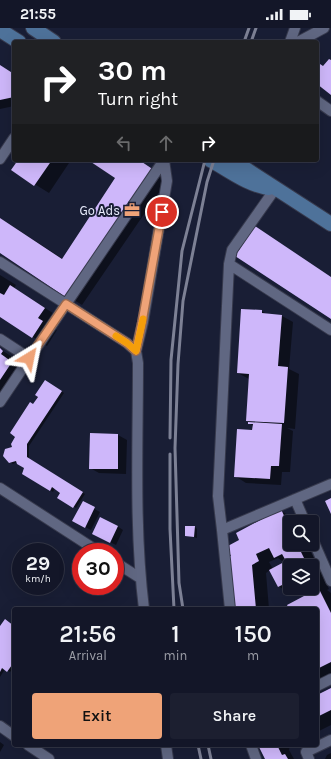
<!DOCTYPE html>
<html lang="en">
<head>
<meta charset="utf-8">
<style>
  :root { --surface:#131628; --page:#1c1f30; --text:#f1f3f6; --muted:#9d9fa8; --line:#323545; --accent:#efa378 }
  body { margin:0; font-family:Karla,sans-serif; background:var(--page); color:var(--text); height:100vh; display:flex; flex-direction:column; font-size:15px; white-space:nowrap }
  * { box-sizing:border-box; margin:0 }
  p { font-size:13px; color:var(--muted) }
  .icon { flex:none; width:22px; height:22px; fill:none; stroke:currentColor; stroke-width:2; stroke-linecap:round; stroke-linejoin:round }
  .map { position:relative; flex:1; overflow:hidden }
  .sheet { position:absolute; left:12px; top:579px; width:307px; height:140px; display:flex; flex-direction:column; background:var(--surface); border-radius:4px; box-shadow:0 4px 16px #0002,0 0 0 1px var(--line) }
  .sheet>* { flex:none }
  .top-card { position:absolute; left:12px; top:12px; width:307px; height:122px; border-radius:4px; box-shadow:0 4px 16px #0002,0 0 0 1px var(--line); background:#202124; color:#fff; overflow:hidden }
  .buttons { position:absolute; left:283px; top:487px; display:grid; gap:8px }
  .buttons a { display:grid; place-items:center; width:36px; height:36px; border-radius:4px; background:var(--surface); box-shadow:0 4px 16px #0002,0 0 0 1px var(--line); font-size:20px }
  .speed { position:absolute; left:12px; top:515px; display:flex; gap:8px; font-size:20px; font-weight:700; text-align:center }
  .speed>* { display:grid; place-content:center; width:52px; height:52px; border-radius:50%; background:var(--surface); box-shadow:0 4px 16px #0002,0 0 0 1px var(--line); line-height:1 }
  .speed small { font-size:10px; font-weight:400 }
  .speed .limit { border:6px solid #d22; background:#fff; color:#111 }
  .pin { position:absolute; display:grid; place-items:center; width:34px; height:34px; color:#fff; margin:-17px; border:2px solid #fff; border-radius:50%; box-shadow:0 1px 4px #0007 }
  .me { position:absolute; width:44px; margin:-22px; rotate:35deg; stroke-linejoin:round; filter:drop-shadow(0 0 3px #0008) }
  .turn { display:flex; align-items:center; gap:14px; height:84px; padding:0 20px; font-size:18px }
  .turn .icon { width:52px; height:52px; stroke-width:2.5 }
  .turn b { display:block; font-size:28px; line-height:34px }
  .lanes { display:flex; align-items:center; height:38px; padding:0 20px; background:#0003; justify-content:center; gap:20px; direction:ltr }
  .lanes .off { opacity:.35 }
  .eta { display:flex; justify-content:space-evenly; align-items:center; height:68px; text-align:center }
  .eta b { font-size:24px; font-weight:600; line-height:28px }
  .action { display:flex; gap:8px; margin-top:auto; padding:8px 20px }
  .action a { flex:1; height:46px; border-radius:4px; background:var(--accent); color:#111; font-size:16px; font-weight:600; line-height:46px; text-align:center }
  .action a+a { background:var(--page); color:var(--text) }
  .status { display:flex; justify-content:space-between; align-items:center; height:28px; padding:0 20px; background:var(--surface); direction:ltr }
  .status svg { height:11px; fill:currentColor }
  .map>svg:first-child { display:block }
</style>
</head>
<body>
<div class="status"><b>21:55</b><svg viewBox="0 0 49 12"><path d="M0 12V9h3v3zM5 12V6h3v6zM10 12V3h3v9zM15 12V0h3v12zM26 1h20v11H26zM47 4h2v5h-2z"/></svg></div>
<div class="map">
<svg width="331" height="731" viewBox="0 0 331 731">
  <rect width="100%" height="100%" fill="#191e35"/>
  <!-- shadow -->
  <path fill="#0007" fill-rule="evenodd" d="M0,38L14,46V78L0,81Z
    M19,132H71L49,165L12,142Z
    M89,132H139L168,151L82,277L0,224V190L63,231L116,150Z
    M0,247L16,257L14,260L59,289L52,299L57,302L47,318L0,288Z
    M242,282L262,283L268,287L282,288L293,294L289,341L299,346L295,401L287,400L293,403L290,444H282L281,457L246,455L235,448L253,398L247,392L249,351L238,345Z
    M0,321L17,332L15,335L26,343L0,377Z
    M45,353L64,365L29,418V432L85,466L76,480L58,469L62,464L55,460L53,464L23,446L25,440L17,434L13,436L10,434L13,419Z
    M91,406L118,407L127,412L126,446L99,445L90,440Z
    M83,475L100,484L91,502L79,496Z
    M281,483L295,491L297,494H290V516H307L329,561L327,562L331,565V649L317,656V581H290L306,568L302,562L293,567L278,558L270,542L266,545L269,581H235L233,529L241,512ZM278,530L285,535L273,541L269,534ZM290,538H312V560H290Z
    M117,498L123,502L116,517L99,509Z
    M195,499L197,501V510L186,507Z
    M14,599V639L10,644L5,641L0,649V600Z
    M331,661V697L317,704V668Z
    M0,714L4,717L0,724Z
    M259,717H290L289,722L294,731H266Z
    M331,725V731H325L327,727Z"/>
  <!-- building -->
  <path fill="#ceb7fa" d="M329,31L331,32V67L317,56V40L320,36L323,38Z
    M0,37L14,46V69L0,72Z
    M18,132H52L34,158L11,142Z
    M88,132H139L154,142L67,270L0,225V190L62,231L115,150Z
    M255,198L331,249V291L235,228Z
    M10,257L45,280L38,290L43,293L32,310L0,289V265L4,267Z
    M241,281L262,282V285L282,287L278,338L288,339L284,395L246,393L249,346L237,345Z
    M0,320L3,323L1,326L12,334L0,352Z
    M45,352L62,363L27,416V429L83,464L73,480L57,470L60,465L52,459L50,463L22,446L24,440L17,436L16,433L9,435L3,428L5,421L12,419L11,416L15,409L10,405L30,374L33,376L38,369L35,367Z
    M248,394L282,396L279,438H271L270,451L234,449L237,401L252,402L253,396H248Z
    M90,405L118,406V441H89Z
    M331,470V486L325,473Z
    M83,473L95,479L85,500L72,493Z
    M281,481L290,501V516H297L308,538H290V553L278,559L269,542L286,533L282,526L274,530L269,520L256,526L259,533L252,537L256,581H234L229,528H231L226,519L239,512L236,505Z
    M100,489L118,498L110,515L92,506Z
    M185,498H195L194,509L185,508Z
    M316,555L331,585V634L317,641V581H289L287,577L304,568L301,562L312,560V557Z
    M5,591L14,598V634L7,644L2,640L0,644V598Z
    M331,660V682L317,689V667Z
    M258,717H277L282,727L285,726L288,731H265Z"/>
  <g fill="none" stroke-linecap="round" stroke-linejoin="round">
    <defs>
      <path id="minor" d="M290,14L295,0
        M298,14L324,0
        M317,73L331,83
        M0,131L14,110
        M275,161L232,222L229,236L218,468L222,502L331,456
        M0,234L66,276L0,374
        M229,236L331,302
        M0,311L29,330
        M136,323L143,294L167,153L164,132
        M0,460L99,524
        M295,471L305,494
        M222,502L230,581
        M312,510L331,553
        M115,534L140,550
        M144,581C134,500 138,417 138,335L136,323L127,315L66,276L164,132
        M317,658L331,651
        M0,698L14,708
        M28,717L49,731
        M166,717L168,731
        M251,717L256,731
        M309,731L306,724L331,712"/>
      <path id="secondary" d="M33,0L54,14
        M0,2L19,14
        M210,132C229,142 247,157 269,160
        M232,132L331,196"/>
    </defs>
    <!-- minor casing -->
    <use href="#minor" stroke="#373a4d" stroke-width="12"/>
    <!-- secondary casing -->
    <use href="#secondary" stroke="#373a4d" stroke-width="16"/>
    <!-- minor -->
    <use href="#minor" stroke="#606782" stroke-width="10"/>
    <!-- secondary -->
    <use href="#secondary" stroke="#4e729a" stroke-width="14"/>
    <!-- rail -->
    <path stroke="#7d8195" stroke-width="3" d="M244,14L249,0
      M251,14L256,0
      M170,410L171,332L182,223L205,132
      M170,426V501L174,581
      M183,581L179,555L175,420L178,336L183,273L207,154L214,132
      M198,717L201,731
      M208,717L211,731"/>
  </g>
  <g fill="none" stroke-linecap="round" stroke-linejoin="round">
    <defs>
      <path id="route" d="M29,330L66,276L127,315L136,323L142,294L162,184"/>
    </defs>
    <!-- route casing -->
    <use href="#route" stroke="#9b6a4e" stroke-width="10"/>
    <!-- route -->
    <use href="#route" stroke="#efa378" stroke-width="7"/>
    <!-- slow -->
    <path stroke="#f59e0b" stroke-width="7" d="M116,308L127,315L136,323L143,291"/>
  </g>
  <!-- icons -->
  <defs>
    <symbol id="office-bare" viewBox="-9 -9 18 18"><path d="M-6-3h4V-5.5h4V-3h4V5H-6ZM-1-4.5V-3h2v-1.5ZM-6 0V1H6V0Z" fill="#efa378" stroke="#191e35" stroke-width="2.5" paint-order="stroke"/></symbol>
  </defs>
  <g fill-rule="evenodd">
    <use href="#office-bare" x="121" y="171" width="22" height="22"/>
  </g>
  <g text-anchor="middle" stroke-width="4" stroke-linejoin="round" paint-order="stroke">
    <!-- poi labels -->
    <g font-size="13" fill="#eaeefe" stroke="#191e35" text-anchor="end">
      <text x="120" y="187">Go Ads</text>
    </g>
  </g>
</svg>
<div class="buttons">
<a><svg class="icon" aria-label="search" viewBox="0 0 24 24"><circle cx="10" cy="10" r="6"/><path d="M15 15l6 6"/></svg></a>
<a><svg class="icon" aria-label="layers" viewBox="0 0 24 24"><path d="M12 4l9 5-9 5-9-5zM3 14l9 5 9-5"/></svg></a>
</div>
<div class="speed"><div>29<small>km/h</small></div><div class="limit">30</div></div>
<div class="pin" style="left:162px;top:184px;background:#d93025"><svg class="icon" aria-label="arrive" viewBox="0 0 24 24"><path d="M6 21V4h12l-3 4 3 4H6"/></svg></div>
<svg class="me" style="left:29px;top:330px" viewBox="-20 -20 40 40"><path d="M0-17L14 15 0 8-14 15z" fill="#efa378" stroke="#fff" stroke-width="4"/></svg>
<div class="top-card">
<div class="turn"><svg class="icon" aria-label="right" viewBox="0 0 24 24"><path d="M7 20v-9h11M14 6l5 5-5 5"/></svg><div><b>30 m</b>Turn right</div></div>
<div class="lanes"><svg class="icon off" aria-label="left" viewBox="0 0 24 24"><path d="M17 20v-9H6M10 6l-5 5 5 5"/></svg><svg class="icon off" aria-label="ahead" viewBox="0 0 24 24"><path d="M12 20V5M6 11l6-6 6 6"/></svg><svg class="icon" aria-label="right" viewBox="0 0 24 24"><path d="M7 20v-9h11M14 6l5 5-5 5"/></svg></div>
</div>
<section class="sheet">
<div class="eta">
<div><b>21:56</b><p>Arrival</p></div>
<div><b>1</b><p>min</p></div>
<div><b>150</b><p>m</p></div>
</div>
<div class="action"><a>Exit</a><a>Share</a></div>
</section>
</div>
</body>
</html>
